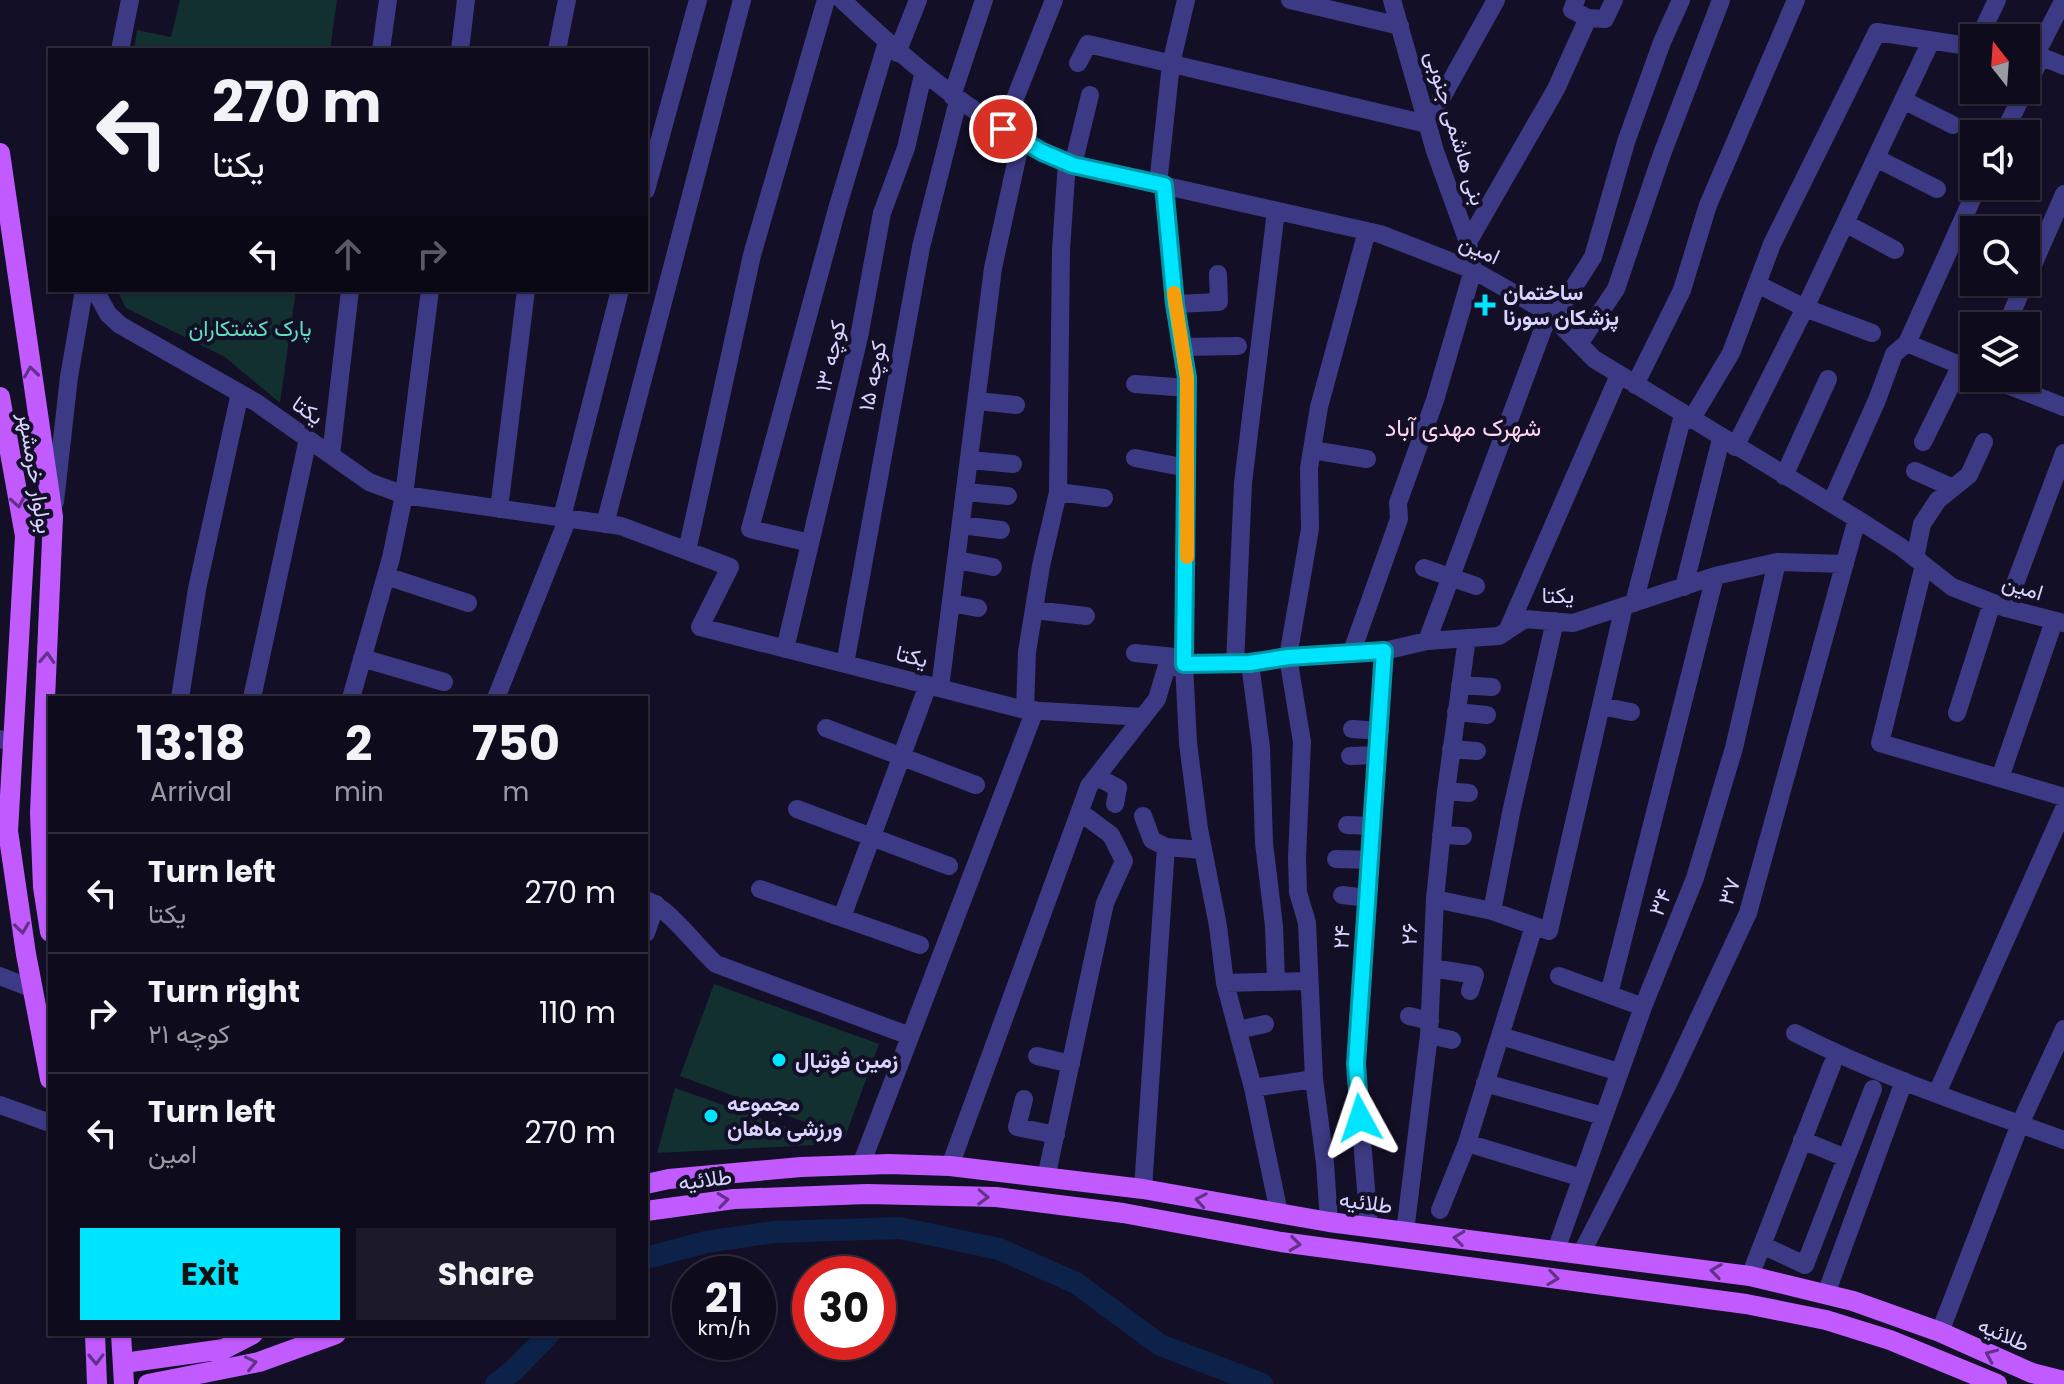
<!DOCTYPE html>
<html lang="en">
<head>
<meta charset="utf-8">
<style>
  :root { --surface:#0e0b1c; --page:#1c1929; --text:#f1f3f6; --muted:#9b9ba3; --line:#2e2b3b; --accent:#00e5ff }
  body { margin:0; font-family:Poppins,Vazirmatn,sans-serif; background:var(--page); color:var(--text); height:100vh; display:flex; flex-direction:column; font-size:30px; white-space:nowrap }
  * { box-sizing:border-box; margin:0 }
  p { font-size:26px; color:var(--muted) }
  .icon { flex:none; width:44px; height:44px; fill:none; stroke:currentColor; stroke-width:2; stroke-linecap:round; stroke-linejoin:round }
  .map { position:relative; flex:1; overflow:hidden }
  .panel { position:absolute; left:48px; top:696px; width:600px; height:640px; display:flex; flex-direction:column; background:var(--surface); border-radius:0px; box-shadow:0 2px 6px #0004,0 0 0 2px var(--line) }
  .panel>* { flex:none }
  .guide { position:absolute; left:48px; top:48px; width:600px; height:244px; border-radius:0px; box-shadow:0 2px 6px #0004,0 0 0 2px var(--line); background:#0e0b1c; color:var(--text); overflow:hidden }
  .needle { width:52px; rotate:343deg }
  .tools { position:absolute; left:1960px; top:24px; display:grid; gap:16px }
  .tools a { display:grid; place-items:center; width:80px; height:80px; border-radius:0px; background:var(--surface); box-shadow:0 2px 6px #0004,0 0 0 2px var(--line); font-size:40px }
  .speed { position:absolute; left:672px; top:1256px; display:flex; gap:16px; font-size:40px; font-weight:700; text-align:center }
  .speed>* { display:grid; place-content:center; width:104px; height:104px; border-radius:50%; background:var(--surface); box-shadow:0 2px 6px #0004,0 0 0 2px var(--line); line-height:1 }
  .speed small { font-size:20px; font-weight:400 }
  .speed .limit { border:12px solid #d22; background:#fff; color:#111 }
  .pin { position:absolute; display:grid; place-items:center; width:68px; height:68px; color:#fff; margin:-34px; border:4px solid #fff; border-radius:50%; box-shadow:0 2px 8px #0007 }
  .me { position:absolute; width:88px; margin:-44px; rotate:355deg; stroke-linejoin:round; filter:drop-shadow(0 0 6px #0008) }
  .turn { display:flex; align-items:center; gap:28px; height:168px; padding:0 32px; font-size:36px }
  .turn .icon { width:104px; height:104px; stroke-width:2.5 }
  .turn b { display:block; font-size:56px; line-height:68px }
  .lanes { display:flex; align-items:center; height:76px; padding:0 32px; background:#0003; justify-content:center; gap:40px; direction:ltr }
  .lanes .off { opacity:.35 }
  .eta { display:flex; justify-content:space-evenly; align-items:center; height:136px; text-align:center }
  .eta b { font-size:48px; font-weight:700; line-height:56px }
  .button { display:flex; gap:16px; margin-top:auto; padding:16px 32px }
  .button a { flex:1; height:92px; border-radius:0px; background:var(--accent); color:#111; font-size:32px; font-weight:700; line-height:92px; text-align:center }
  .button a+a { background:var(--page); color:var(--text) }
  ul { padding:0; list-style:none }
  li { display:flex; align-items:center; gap:24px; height:120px; padding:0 32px; border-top:2px solid var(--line) }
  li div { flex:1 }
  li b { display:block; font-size:30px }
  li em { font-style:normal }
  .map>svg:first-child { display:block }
</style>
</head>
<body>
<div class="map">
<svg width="2064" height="1384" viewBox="0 0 2064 1384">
  <rect width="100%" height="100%" fill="#130f26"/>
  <!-- green -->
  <path fill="#12302f" d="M180,0H337L330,50H134L137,30L171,37Z
    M117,290H296L280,403L225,357L126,308Z
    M714,984L879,1044L845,1137L680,1076Z
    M675,1088L835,1144L657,1153Z"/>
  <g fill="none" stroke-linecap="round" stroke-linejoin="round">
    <!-- river -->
    <path stroke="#0c2248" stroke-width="22" d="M646,1258L706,1242L774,1232L900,1228L999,1249L1076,1283L1160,1345L1262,1384
      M496,1384L514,1370L549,1334"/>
    <!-- minor -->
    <path stroke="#3d3a85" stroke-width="18" d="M842,0C912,66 984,127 1073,165L1380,234L1473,270L1549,313L1594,359L1857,519L1901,547L1952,587L2006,608L2064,623
      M1290,0L1400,26
      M1576,0L1572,10L1588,18L1605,19L1614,0
      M1979,38L1997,0
      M120,50L130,0
      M381,50L388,0
      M460,50L466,0
      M557,50L567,0
      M2026,50L2064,66
      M897,53L918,0
      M2036,54L2061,5
      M1078,63L1088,44L1427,124L1496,0
      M2026,88L2042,55
      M952,96L984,0
      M1903,100L1953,125
      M1003,129L1054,0
      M2003,134L2025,90
      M1876,158L1937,189
      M1073,165L1090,95
      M1158,184L1171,64L1186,0
      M1164,185L1175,304L1187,378L1184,664L1188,743L1199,829L1218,926L1225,983L1253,1088L1279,1213
      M646,190L698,0
      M1845,223L1895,250
      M1468,242L1556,89L1588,18
      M2026,281L2064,194
      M1757,284L1805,308L1872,333
      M95,290L108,314L120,325L257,403L369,482L404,495L621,526L730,567L700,627L1025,710L1143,717
      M1175,304L1219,302L1218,274
      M1554,318L1593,257L1626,142L1662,42L1681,0
      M2006,326L2025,282
      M1907,343L1974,371
      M1579,344L1616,289L1662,154L1721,0
      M1182,347L1238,346
      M1990,378L2064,407
      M1135,384L1187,388
      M1635,385L1682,290L1708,205L1796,0
      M977,401L1016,405
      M1691,420L1731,353L1772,244L1877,32L1974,47
      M1923,442L1961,365
      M1735,447L1805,308L1931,41
      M1312,450L1367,459
      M331,455L350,290
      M1135,458L1187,468
      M970,460L1013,464
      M1915,471L1953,488
      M1784,476L1828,379
      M966,492L1008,496
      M1058,492L1104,498
      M55,502L69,377L84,290
      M1831,503L1877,400L1894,354L1907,343L1978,186
      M499,509L526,290
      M562,517L620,290
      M605,524L742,0
      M961,525L1001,530
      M810,543L750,529L837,209L887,42
      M687,551L752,255L826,0
      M1915,558L1922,524L1938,500L1969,475L1984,442
      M957,560L993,567
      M1924,565L1880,743L2064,797
      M1424,568L1476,586
      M386,576L468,603
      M1684,587L1721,439
      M951,603L978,608
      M1634,603L1683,415
      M2006,608L2064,453
      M1034,610L1086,616
      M1508,629L1619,375
      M1427,641L1549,313
      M785,649L859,337L882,213L906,148L923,75
      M1135,653L1185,658
      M1351,654L1399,519L1398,503L1435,400L1473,270L1468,242L1435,151L1392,0
      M362,658L444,682
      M1250,663L1261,748L1264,843L1274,926L1276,982
      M845,664L921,247L958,101
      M1235,664L1243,483L1276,211
      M1460,685L1492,687
      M940,688L993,268L1021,140
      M180,698L197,589L240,393
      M252,698L308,439
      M351,698L391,558L404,495L430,290
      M496,698L568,518
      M1601,706L1631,712
      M1025,710L1027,652L1041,566L1058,492L1061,250L1067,162
      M1456,712L1487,715
      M1957,713L1992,603
      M826,728L976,785
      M1352,729L1380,731
      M0,739L3,740
      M1451,749L1477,751
      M1350,756L1378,755
      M1097,777L1118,788L1115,804
      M2000,778L2054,621
      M1446,791L1469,793
      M797,809L949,866
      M1143,816L1152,840L1166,847
      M1347,825L1373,826
      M1441,835L1463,836
      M1336,859L1371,860
      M760,889L920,945
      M1342,895L1368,898
      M1435,899L1492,911L1549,931L1624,606
      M646,900C670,909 695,945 716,964L910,1036
      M1492,911L1512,808L1555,621
      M842,917L928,685
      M646,933L656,904
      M1432,968L1475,975L1470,991
      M0,976L33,989
      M1559,976L1643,1007
      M1225,983L1308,981
      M1609,994L1715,576
      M1409,1016L1430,1021
      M1238,1030L1265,1024
      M1795,1033C1881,1077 1973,1107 2064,1140
      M1429,1035L1452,1040
      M1501,1036L1619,1072
      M1037,1056L1071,1064
      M1485,1083L1603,1116
      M1253,1088L1314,1079
      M1937,1093L2064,809
      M1024,1099L1017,1127L1056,1135
      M0,1105L50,1123
      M1802,1140L1846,1158
      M1467,1143L1582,1178
      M861,1165L1035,710
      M950,1166L1089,786L1157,699L1166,669L1184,664L1250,663L1288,657L1384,651L1427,641L1499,636L1525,619L1573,623L1715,576L1777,562L1845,564
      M1046,1178L1105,903L1124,861L1111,835L1080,812
      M1143,1189L1166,847L1203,850
      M1440,1210L1467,1143L1534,926
      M1329,1222L1325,1163L1314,1079L1307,923L1298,892L1297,858L1302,742L1288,657L1310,529L1309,468L1319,407L1367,231
      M1369,1227L1356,1064L1384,651
      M1405,1232L1429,1035L1435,899L1446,791L1467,638
      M1762,1245L1805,1265L1873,1089
      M1556,1250L1643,1007L1695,878L1734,748L1777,562
      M1581,1254L1668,1084L1748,913L1857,519
      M1750,1276L1832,1065
      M1826,1294L1904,1081
      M1940,1332L2020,1124L2064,1029"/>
    <!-- major -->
    <path stroke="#c25bff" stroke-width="20" d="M0,153L53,517L40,813L43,887L50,932
      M0,397L25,536L8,831L26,954L50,1079
      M646,1184L669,1179L801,1167L889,1164L950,1166L1143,1189L1329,1222L1750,1276L1853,1301L1940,1332L2032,1373L2064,1381
      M646,1211L734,1199L867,1194L996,1197L1123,1213L1281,1242L1746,1304L1826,1320L1890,1340L1997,1384
      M95,1334L97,1384
      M121,1334L124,1384
      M124,1363L224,1349L253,1334
      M148,1384L259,1362L336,1334"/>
  </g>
  <!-- one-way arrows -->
  <defs><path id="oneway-chevron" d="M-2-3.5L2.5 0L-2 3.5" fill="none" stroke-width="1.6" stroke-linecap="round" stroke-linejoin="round" transform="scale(2)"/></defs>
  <g stroke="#623188">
    <use href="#oneway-chevron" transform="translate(31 372) rotate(-98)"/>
    <use href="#oneway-chevron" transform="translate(18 502) rotate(80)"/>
    <use href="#oneway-chevron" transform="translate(47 658) rotate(-87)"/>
    <use href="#oneway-chevron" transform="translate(22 928) rotate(82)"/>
    <use href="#oneway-chevron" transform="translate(983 1197) rotate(2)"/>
    <use href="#oneway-chevron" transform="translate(723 1200) rotate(-7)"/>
    <use href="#oneway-chevron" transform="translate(1201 1200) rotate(-170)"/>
    <use href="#oneway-chevron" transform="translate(1459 1238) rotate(-173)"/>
    <use href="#oneway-chevron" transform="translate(1295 1244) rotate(7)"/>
    <use href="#oneway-chevron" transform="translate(1716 1271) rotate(-172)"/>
    <use href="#oneway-chevron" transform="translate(1553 1278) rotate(8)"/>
    <use href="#oneway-chevron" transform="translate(1991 1355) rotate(-156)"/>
    <use href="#oneway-chevron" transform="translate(96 1359) rotate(89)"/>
    <use href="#oneway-chevron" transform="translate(251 1363) rotate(-13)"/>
  </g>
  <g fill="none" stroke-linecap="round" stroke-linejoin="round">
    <defs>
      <path id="route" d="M1003,129L1042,152L1073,165L1164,185L1175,304L1187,378L1184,664L1250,663L1288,657L1384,651L1356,1064L1360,1118"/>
    </defs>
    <!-- route casing -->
    <use href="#route" stroke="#0095a6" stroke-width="20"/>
    <!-- route -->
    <use href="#route" stroke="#00e5ff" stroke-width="14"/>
    <!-- slow -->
    <path stroke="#f59e0b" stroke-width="14" d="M1174,293L1187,378V557"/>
  </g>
  <!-- markers -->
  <g fill="#00e5ff" stroke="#130f26" stroke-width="3">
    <path d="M1481 293h8v8h8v8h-8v8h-8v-8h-8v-8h8z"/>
    <circle cx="779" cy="1060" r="8"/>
    <circle cx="711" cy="1116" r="8"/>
  </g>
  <g text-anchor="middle" stroke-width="8" stroke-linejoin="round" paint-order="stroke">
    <!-- street labels -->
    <g font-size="22" fill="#d9d4ff" stroke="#130f26">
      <text transform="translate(1456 128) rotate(73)" y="8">بنی هاشمی جنوبی</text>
      <text transform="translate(1480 249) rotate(25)" y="8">امین</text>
      <text transform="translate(830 356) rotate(-77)" y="8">کوچه ۱۳</text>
      <text transform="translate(872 376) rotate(-79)" y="8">کوچه ۱۵</text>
      <text transform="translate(308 410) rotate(35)" y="8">یکتا</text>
      <text transform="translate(36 473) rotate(81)" y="8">بولوار خرمشهر</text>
      <text transform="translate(2023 587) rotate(17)" y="8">امین</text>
      <text x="1558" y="603">یکتا</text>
      <text transform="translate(912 656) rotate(14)" y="8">یکتا</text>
      <text transform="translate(1729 891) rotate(-72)" y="8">۳۷</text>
      <text transform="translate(1660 902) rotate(-68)" y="8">۳۴</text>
      <text transform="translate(1409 934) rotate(-88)" y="8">۲۶</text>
      <text transform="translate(1341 937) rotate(-86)" y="8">۲۴</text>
      <text transform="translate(705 1179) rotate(-7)" y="8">طلائیه</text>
      <text transform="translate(1366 1202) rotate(8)" y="8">طلائیه</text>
      <text transform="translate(2004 1334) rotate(24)" y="8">طلائیه</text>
    </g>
    <!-- poi labels -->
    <g font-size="22" font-weight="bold" fill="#d9d4ff" stroke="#130f26" text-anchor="start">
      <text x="1503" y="300">ساختمان<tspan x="1503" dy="25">پزشکان سورنا</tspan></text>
      <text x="795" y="1068">زمین فوتبال</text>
      <text x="727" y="1111">مجموعه<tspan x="727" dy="25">ورزشی ماهان</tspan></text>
    </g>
    <!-- park labels -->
    <g font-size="22" fill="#5fe0c0" stroke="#130f26">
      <text x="250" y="336">پارک کشتکاران</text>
    </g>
    <!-- neighbourhood labels -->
    <g font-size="24" fill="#ffd6f0" stroke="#130f26">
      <text x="1463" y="436">شهرک مهدی آباد</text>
    </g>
  </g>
</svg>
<div class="tools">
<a><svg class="needle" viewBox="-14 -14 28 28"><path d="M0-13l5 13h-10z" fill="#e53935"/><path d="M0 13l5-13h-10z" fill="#9b9ba3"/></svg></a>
<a><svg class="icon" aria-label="sound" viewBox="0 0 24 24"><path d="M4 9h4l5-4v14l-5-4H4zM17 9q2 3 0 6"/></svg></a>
<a><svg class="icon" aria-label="search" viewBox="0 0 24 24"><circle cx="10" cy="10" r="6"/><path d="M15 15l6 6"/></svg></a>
<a><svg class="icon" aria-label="layers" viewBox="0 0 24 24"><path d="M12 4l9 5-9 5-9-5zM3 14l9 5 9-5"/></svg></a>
</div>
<div class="speed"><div>21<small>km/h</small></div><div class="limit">30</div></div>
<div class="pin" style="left:1003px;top:129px;background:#d93025"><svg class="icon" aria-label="arrive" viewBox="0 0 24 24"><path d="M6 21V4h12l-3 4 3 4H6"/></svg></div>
<svg class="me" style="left:1360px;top:1118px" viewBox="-20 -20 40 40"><path d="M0-17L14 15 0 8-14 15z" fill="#00e5ff" stroke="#fff" stroke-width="4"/></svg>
<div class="guide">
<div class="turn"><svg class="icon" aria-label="left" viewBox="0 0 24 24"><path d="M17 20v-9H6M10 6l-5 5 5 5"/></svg><div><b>270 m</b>یکتا</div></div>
<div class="lanes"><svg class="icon" aria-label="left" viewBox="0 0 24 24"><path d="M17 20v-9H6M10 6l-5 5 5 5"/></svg><svg class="icon off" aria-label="ahead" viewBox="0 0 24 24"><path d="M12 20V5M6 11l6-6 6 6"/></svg><svg class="icon off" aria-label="right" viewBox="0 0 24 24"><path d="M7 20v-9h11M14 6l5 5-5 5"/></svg></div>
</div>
<section class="panel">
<div class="eta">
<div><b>13:18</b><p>Arrival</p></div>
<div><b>2</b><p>min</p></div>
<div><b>750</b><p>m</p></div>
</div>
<ul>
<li><svg class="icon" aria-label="left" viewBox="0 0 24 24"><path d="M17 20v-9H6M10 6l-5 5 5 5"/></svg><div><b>Turn left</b><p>یکتا</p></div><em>270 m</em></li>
<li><svg class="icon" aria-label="right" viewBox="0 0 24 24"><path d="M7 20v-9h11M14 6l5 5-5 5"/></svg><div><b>Turn right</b><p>کوچه ۲۱</p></div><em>110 m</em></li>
<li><svg class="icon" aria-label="left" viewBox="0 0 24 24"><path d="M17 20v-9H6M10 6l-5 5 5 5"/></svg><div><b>Turn left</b><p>امین</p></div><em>270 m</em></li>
</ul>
<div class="button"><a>Exit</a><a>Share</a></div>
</section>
</div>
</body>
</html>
